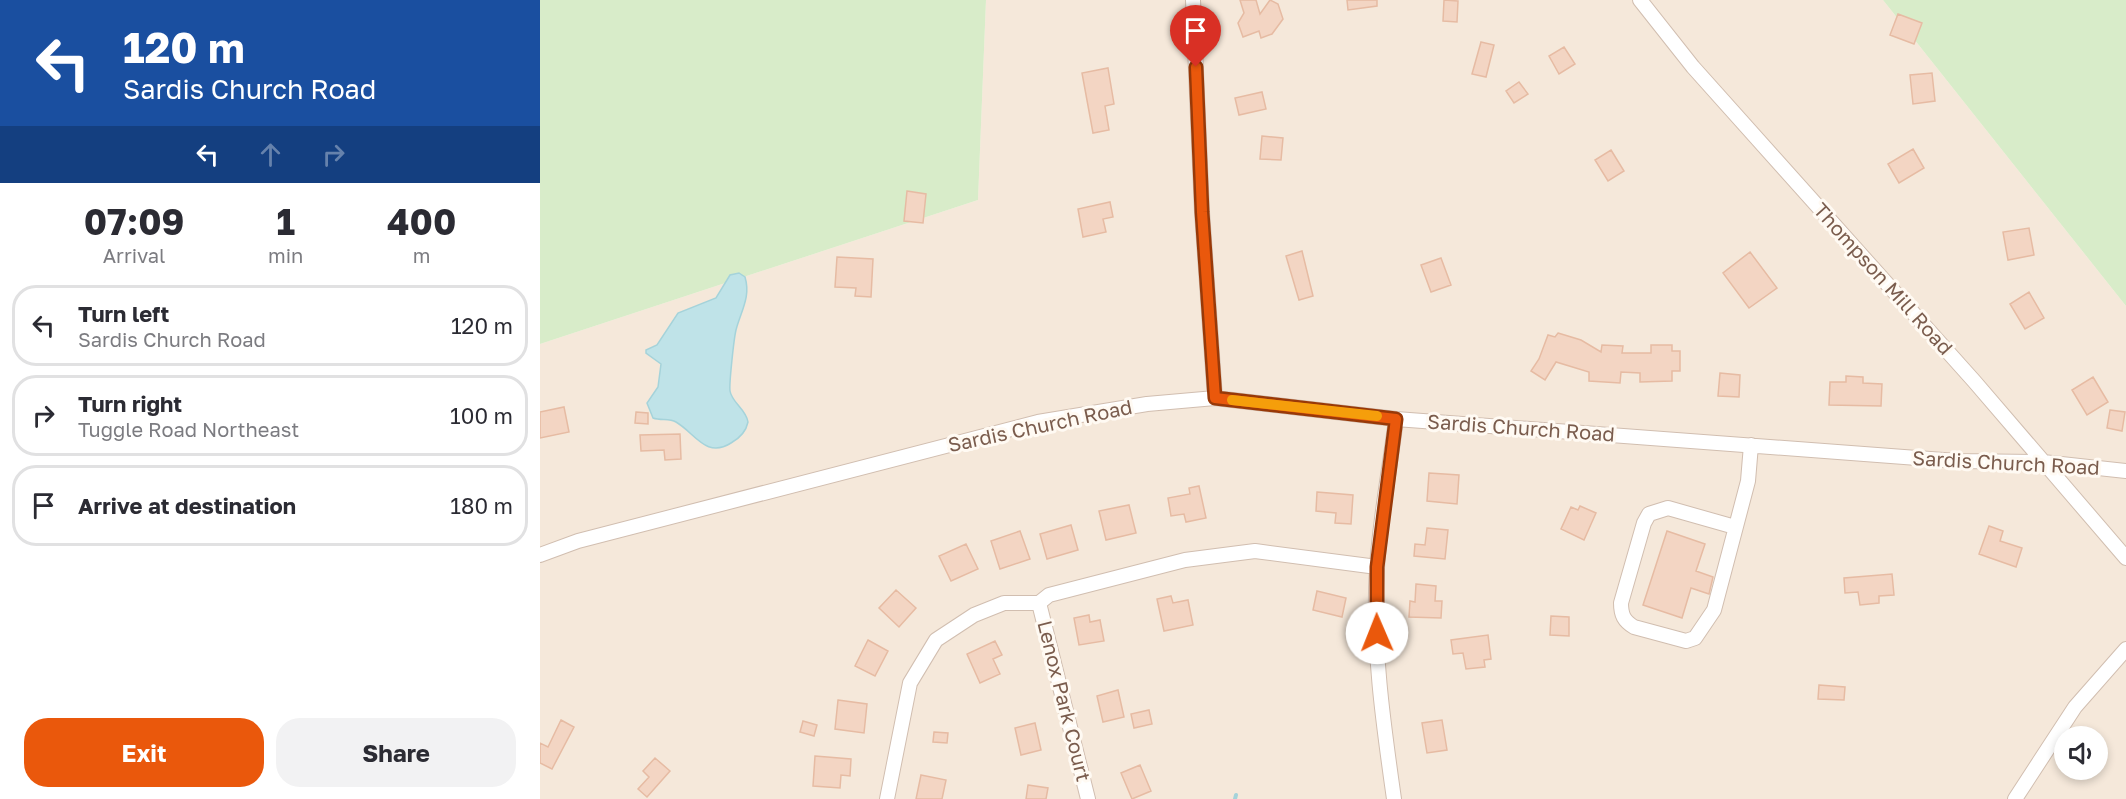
<!DOCTYPE html>
<html lang="en">
<head>
<meta charset="utf-8">
<style>
  :root { --surface:#fff; --page:#f2f2f3; --text:#2b2b33; --muted:#7c7c81; --line:#e1e1e2; --accent:#ea580c }
  body { margin:0; font-family:"Golos Text",sans-serif; background:var(--page); color:var(--text); height:100vh; display:flex; flex-direction:column; font-size:22px; white-space:nowrap }
  * { box-sizing:border-box; margin:0 }
  p { font-size:20px; color:var(--muted) }
  .icon { flex:none; width:33px; height:33px; fill:none; stroke:currentColor; stroke-width:2; stroke-linecap:round; stroke-linejoin:round }
  .map { position:relative; flex:1; overflow:hidden }
  .panel { display:flex; flex-direction:column; background:var(--surface); width:540px }
  .panel>* { flex:none }
  .hud { background:#1a4fa0; color:#fff; overflow:hidden }
  .buttons { position:absolute; left:1514px; top:726px; display:grid; gap:12px }
  .buttons a { display:grid; place-items:center; width:54px; height:54px; border-radius:50%; background:var(--surface); box-shadow:0 3px 9px #0003; font-size:30px }
  .pin { position:absolute; display:grid; place-items:center; width:51px; height:51px; color:#fff; margin:-62px -26px; border-radius:50% 50% 50% 0; rotate:-45deg; box-shadow:0 0 6px #0007 }
  .pin .icon { rotate:45deg }
  .me { position:absolute; width:66px; margin:-33px; rotate:359deg; stroke-linejoin:round; filter:drop-shadow(0 0 4px #0008) }
  .turn { display:flex; align-items:center; gap:21px; height:126px; padding:0 24px; font-size:27px }
  .turn .icon { width:78px; height:78px; stroke-width:2.5 }
  .turn b { display:block; font-size:42px; line-height:51px }
  .lanes { display:flex; align-items:center; height:57px; padding:0 24px; background:#0003; justify-content:center; gap:30px; direction:ltr }
  .lanes .off { opacity:.35 }
  .eta { display:flex; justify-content:space-evenly; align-items:center; height:102px; text-align:center }
  .eta b { font-size:36px; font-weight:700; line-height:42px }
  .action { display:flex; gap:12px; margin-top:auto; padding:12px 24px }
  .action a { flex:1; height:69px; border-radius:24px; background:var(--accent); color:#fff; font-size:24px; font-weight:700; line-height:69px; text-align:center }
  .action a+a { background:var(--page); color:var(--text) }
  ul { padding:0; list-style:none }
  li { display:flex; align-items:center; gap:18px; height:81px; margin:0 12px 9px; padding:0 12px; border:3px solid var(--line); border-radius:24px }
  li div { flex:1 }
  li b { display:block; font-size:22px }
  li em { font-style:normal }
  main { display:flex; flex:1; min-height:0 }
  .map>svg:first-child { display:block }
</style>
</head>
<body>
<main>
<section class="panel">
<div class="hud">
<div class="turn"><svg class="icon" aria-label="left" viewBox="0 0 24 24"><path d="M17 20v-9H6M10 6l-5 5 5 5"/></svg><div><b>120 m</b>Sardis Church Road</div></div>
<div class="lanes"><svg class="icon" aria-label="left" viewBox="0 0 24 24"><path d="M17 20v-9H6M10 6l-5 5 5 5"/></svg><svg class="icon off" aria-label="ahead" viewBox="0 0 24 24"><path d="M12 20V5M6 11l6-6 6 6"/></svg><svg class="icon off" aria-label="right" viewBox="0 0 24 24"><path d="M7 20v-9h11M14 6l5 5-5 5"/></svg></div>
</div>
<div class="eta">
<div><b>07:09</b><p>Arrival</p></div>
<div><b>1</b><p>min</p></div>
<div><b>400</b><p>m</p></div>
</div>
<ul>
<li><svg class="icon" aria-label="left" viewBox="0 0 24 24"><path d="M17 20v-9H6M10 6l-5 5 5 5"/></svg><div><b>Turn left</b><p>Sardis Church Road</p></div><em>120 m</em></li>
<li><svg class="icon" aria-label="right" viewBox="0 0 24 24"><path d="M7 20v-9h11M14 6l5 5-5 5"/></svg><div><b>Turn right</b><p>Tuggle Road Northeast</p></div><em>100 m</em></li>
<li><svg class="icon" aria-label="arrive" viewBox="0 0 24 24"><path d="M6 21V4h12l-3 4 3 4H6"/></svg><div><b>Arrive at destination</b></div><em>180 m</em></li>
</ul>
<div class="action"><a>Exit</a><a>Share</a></div>
</section>
<div class="map">
<svg width="1586" height="799" viewBox="0 0 1586 799">
  <rect width="100%" height="100%" fill="#fdf6ec"/>
  <!-- residential -->
  <path fill="#f5e8da" fill-rule="evenodd" d="M446,0H1343L1586,306V799H0V344L438,200ZM1524,736H1557V770H1524Z"/>
  <!-- green -->
  <path fill="#d8ecc9" d="M0,0H446L438,200L0,344Z
    M1343,0H1586V306Z"/>
  <!-- water -->
  <path fill="#bfe3e8" stroke="#a5d3da" stroke-width="1.5" d="M199,273L205,277C211,297 201,311 196,330C194,338 189,384 190,391C192,403 206,409 208,422C206,432 200,438 191,443C166,459 155,433 136,422C129,418 121,421 113,418L107,403L118,387L121,364L106,353V350L117,345L138,313L176,298L190,275Z"/>
  <g fill="none" stroke-linecap="round" stroke-linejoin="round">
    <!-- stream -->
    <path stroke="#a5d3da" stroke-width="4" d="M695,799L696,795"/>
  </g>
  <!-- building -->
  <path fill="#f3d5c3" stroke="#e6bba3" stroke-width="1.5" d="M700,0H716L720,14L730,0L738,4L743,19L732,34L721,38L719,31L703,37L698,23L704,13Z
    M807,0H837V6L808,10Z
    M904,0L918,1L917,22L903,21Z
    M1358,14L1382,23L1374,44L1350,35Z
    M941,42L954,45L946,77L932,74Z
    M1024,47L1035,64L1019,74L1009,56Z
    M568,68L574,104L565,106L569,130L553,133L542,73Z
    M1392,73L1395,101L1373,104L1370,75Z
    M979,82L988,94L974,103L966,91Z
    M722,92L726,109L699,115L695,98Z
    M722,136L743,138L741,160L720,159Z
    M1373,149L1384,168L1359,183L1348,164Z
    M1071,150L1084,171L1068,181L1055,160Z
    M367,191L386,194L383,223L364,221Z
    M570,202L573,217L563,219L566,232L543,237L538,209Z
    M1489,228L1494,255L1468,260L1463,232Z
    M762,251L773,296L759,300L746,256Z
    M1210,252L1237,288L1209,308L1183,273Z
    M297,257L333,259L331,297L315,296L316,288L295,287Z
    M901,258L911,285L891,292L881,265Z
    M1489,292L1504,318L1485,329L1470,304Z
    M1018,333L1041,340L1061,352L1062,345L1083,346L1082,353H1111V345H1132V351H1140V371H1132V381L1100,382V373L1081,372L1080,383L1049,381V372L1016,362L1005,380L991,371L999,359L1008,335L1015,337Z
    M1180,373L1200,375L1199,397L1178,396Z
    M1306,376L1323,377V383L1342,384L1341,406L1289,405L1290,382H1306Z
    M1553,377L1568,402L1547,415L1532,390Z
    M24,407L29,432L0,438V412Z
    M1570,410L1585,412L1582,431L1567,428Z
    M96,412L108,413V424L95,423Z
    M140,434L141,459L125,460L124,450L101,451L100,435Z
    M889,473L919,475L917,504L887,501Z
    M659,486L666,518L646,522L644,514L631,516L628,498L650,494L649,488Z
    M777,492L813,495L811,524L795,523L796,513L776,511Z
    M589,505L596,533L566,540L559,511Z
    M1040,506L1056,513L1044,540L1021,529L1031,507L1038,510Z
    M531,525L538,550L507,559L500,534Z
    M1449,526L1463,531L1460,541L1482,548L1476,567L1439,554Z
    M887,528L908,530L905,559L874,556L875,544L885,545Z
    M480,531L490,559L460,569L451,541Z
    M1127,531L1165,544L1156,571L1173,577L1169,594L1151,588L1142,618L1103,605Z
    M426,544L438,569L411,581L399,556Z
    M1352,574L1354,595L1339,596V603L1320,605L1318,592L1305,593L1304,578Z
    M876,584L896,586L895,601H902L901,618L869,617L870,601L875,602Z
    M356,590L376,608L359,627L339,608Z
    M777,591L806,598L802,617L773,610Z
    M631,596L633,603L648,600L653,625L624,631L617,599Z
    M549,615L550,622L560,620L564,641L539,645L534,618Z
    M1011,616L1029,617V636L1010,635Z
    M948,635L951,659L944,660L945,667L926,669L923,653L913,654L911,640Z
    M328,640L348,651L335,676L315,666Z
    M455,641L462,655L453,659L460,674L440,683L427,654Z
    M1279,685L1305,687L1304,700L1278,699Z
    M578,690L584,717L563,722L557,696Z
    M298,700L327,704L324,733L295,729Z
    M609,710L612,724L594,728L591,714Z
    M21,720L34,727L12,769L0,763V743L8,747Z
    M902,720L907,750L887,753L882,723Z
    M263,721L277,725L274,736L260,732Z
    M495,723L501,750L481,755L475,728Z
    M394,732L408,733L407,743L393,742Z
    M275,756L311,759L310,776L301,775L300,788L273,786Z
    M115,758L130,771L107,797L98,789L109,777L103,771Z
    M600,765L611,791L592,799L581,773Z
    M381,775L406,780L402,799H376Z
    M488,785L508,788L506,799H486Z"/>
  <g fill="none" stroke-linecap="round" stroke-linejoin="round">
    <defs>
      <path id="minor" d="M653,0L662,212L675,398
        M1100,0L1153,67L1434,381L1586,558
        M1195,527L1128,508L1109,514L1104,523L1081,603C1081,615 1084,621 1094,627L1146,641L1155,638L1174,610L1208,481L1211,445
        M0,555L38,541L498,422L607,404L675,398L856,419L1417,461L1503,462L1586,471
        M499,603L548,799
        M347,799L370,683L396,640L434,615L464,603H499L509,595L645,560L715,551L837,567
        M854,799C843,722 832,645 837,568C840,518 850,468 856,419
        M1475,799L1535,707L1586,649"/>
    </defs>
    <!-- minor casing -->
    <use href="#minor" stroke="#d1beb0" stroke-width="16"/>
    <!-- minor -->
    <use href="#minor" stroke="#fff" stroke-width="14"/>
  </g>
  <g fill="none" stroke-linecap="round" stroke-linejoin="round">
    <defs>
      <path id="route" d="M656,67L662,212L675,398L856,419L837,567V633"/>
    </defs>
    <!-- route casing -->
    <use href="#route" stroke="#983908" stroke-width="15"/>
    <!-- route -->
    <use href="#route" stroke="#ea580c" stroke-width="10"/>
    <!-- slow -->
    <path stroke="#f59e0b" stroke-width="10" d="M692,400L837,416"/>
  </g>
  <g text-anchor="middle" stroke-width="6" stroke-linejoin="round" paint-order="stroke">
    <!-- street labels -->
    <g font-size="20" fill="#7a5c4d" stroke="#fffaf3">
      <text transform="translate(1343 279) rotate(48)" y="7">Thompson Mill Road</text>
      <text transform="translate(500 426) rotate(-12)" y="7">Sardis Church Road</text>
      <text transform="translate(981 428) rotate(4)" y="7">Sardis Church Road</text>
      <text transform="translate(1466 463) rotate(3)" y="7">Sardis Church Road</text>
      <text transform="translate(524 701) rotate(76)" y="7">Lenox Park Court</text>
    </g>
  </g>
</svg>
<div class="buttons">
<a><svg class="icon" aria-label="sound" viewBox="0 0 24 24"><path d="M4 9h4l5-4v14l-5-4H4zM17 9q2 3 0 6"/></svg></a>
</div>
<div class="pin" style="left:656px;top:67px;background:#d93025"><svg class="icon" aria-label="arrive" viewBox="0 0 24 24"><path d="M6 21V4h12l-3 4 3 4H6"/></svg></div>
<svg class="me" style="left:837px;top:633px" viewBox="-20 -20 40 40"><circle r="19" fill="#fff"/><path d="M0-13L10 11 0 6-10 11z" fill="#ea580c"/></svg>
</div>
</main>
</body>
</html>
